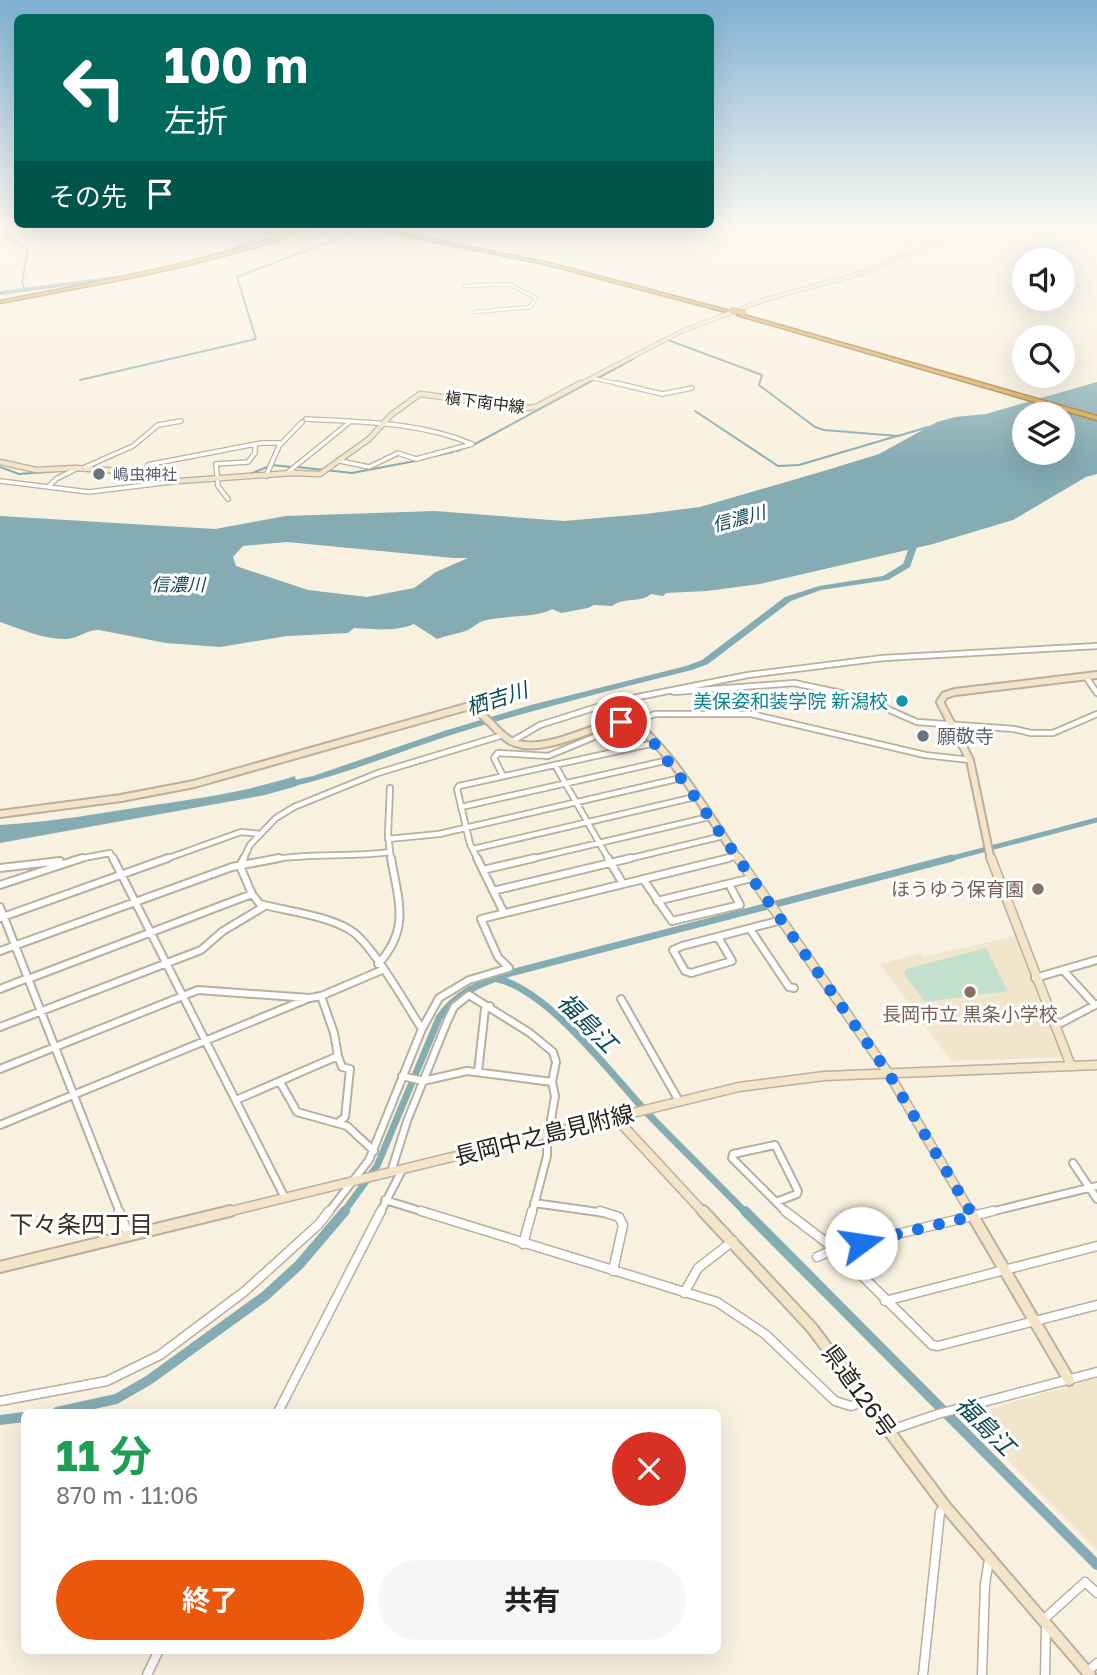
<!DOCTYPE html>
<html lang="ja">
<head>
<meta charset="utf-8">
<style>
  :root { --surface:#fff; --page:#f6f6f6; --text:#222; --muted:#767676; --accent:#ea580c }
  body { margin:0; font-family:"Golos Text","Noto Sans JP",sans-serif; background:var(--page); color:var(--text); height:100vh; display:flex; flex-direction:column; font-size:26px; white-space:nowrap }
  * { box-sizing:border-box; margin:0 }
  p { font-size:23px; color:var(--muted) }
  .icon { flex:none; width:38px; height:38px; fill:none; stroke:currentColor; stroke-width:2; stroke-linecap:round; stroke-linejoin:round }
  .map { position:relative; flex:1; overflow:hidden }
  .side { position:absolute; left:21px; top:1409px; width:700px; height:245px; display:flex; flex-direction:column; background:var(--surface); border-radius:10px; box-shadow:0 7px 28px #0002 }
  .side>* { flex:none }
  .hud { position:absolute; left:14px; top:14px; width:700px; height:214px; border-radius:10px; box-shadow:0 7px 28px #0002; background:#00695c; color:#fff; overflow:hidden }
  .tools { position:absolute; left:1012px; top:248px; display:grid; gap:14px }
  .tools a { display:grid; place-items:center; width:63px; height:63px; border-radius:50%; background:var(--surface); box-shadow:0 7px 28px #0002; font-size:35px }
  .pin { position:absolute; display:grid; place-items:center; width:60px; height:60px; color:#fff; margin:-30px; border:4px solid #fff; border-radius:50%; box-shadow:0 2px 7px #0007 }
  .me { position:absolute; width:77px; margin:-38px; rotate:76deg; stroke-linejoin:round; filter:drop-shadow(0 0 5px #0008) }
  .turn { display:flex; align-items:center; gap:24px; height:147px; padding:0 35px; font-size:32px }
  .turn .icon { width:91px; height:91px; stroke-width:2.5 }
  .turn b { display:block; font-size:49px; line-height:60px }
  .then { display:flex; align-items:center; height:66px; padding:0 35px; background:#0003; gap:14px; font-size:26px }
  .round { display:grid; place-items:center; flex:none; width:74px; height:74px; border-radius:37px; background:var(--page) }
  .summary { display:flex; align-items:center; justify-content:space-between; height:119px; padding:0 35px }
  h1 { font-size:42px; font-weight:700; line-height:52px; color:#1e9e55 }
  .button { display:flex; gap:14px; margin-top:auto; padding:14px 35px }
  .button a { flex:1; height:80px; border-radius:42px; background:var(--accent); color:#fff; font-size:28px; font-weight:700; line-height:80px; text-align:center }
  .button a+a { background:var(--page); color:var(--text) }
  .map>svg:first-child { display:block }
</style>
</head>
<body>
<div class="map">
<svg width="1097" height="1675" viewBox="0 0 1097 1675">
  <rect width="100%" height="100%" fill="#f9f1df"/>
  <!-- built -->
  <path fill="#f1e5cc" d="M1011,937H1017L1064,1057L951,1061L880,964L921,953L923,957Z
    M1097,1378V1550L964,1416Z"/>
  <!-- green -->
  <path fill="#c3e0ce" d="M986,948L1008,991L925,1002L904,974L906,969Z"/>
  <!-- water -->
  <path fill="#85acb3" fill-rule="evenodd" d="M1097,382V474L1086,477L1013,520L933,544L760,584L707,591L666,593L663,596L651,594C641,603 624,597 612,606L594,605L588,608L561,613L552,609C538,618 503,615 483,621C477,623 474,627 468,630C459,634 447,635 437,639L414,624C395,632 375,629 354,628L348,633L287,636L220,647L166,643L99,630C86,630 79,638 67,639C44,640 21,629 0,622V516L215,529L286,516L435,511L564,521L645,514L700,507L827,470L879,454L937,422L955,417L986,414ZM1024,415H1062V453H1024ZM287,542L453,558H468L436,572L414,588L367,597L308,590L236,566L233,557L243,546Z
    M295,776L297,786L265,795L0,843V825C52,822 102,813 154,805C201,798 249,791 295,776Z"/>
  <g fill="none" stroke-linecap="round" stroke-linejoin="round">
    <!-- stream -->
    <path stroke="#85acb3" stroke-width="2" d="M967,228L976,234
      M0,230L28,250L22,282L24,288
      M668,340L762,375L759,385L815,427L824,430L898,436L928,427
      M598,378L633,359
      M80,380L256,339L237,277L349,234
      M695,411L778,466L799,465L897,436
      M475,444L593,380
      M457,451L469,446
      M421,459L453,452
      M0,467L19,474L60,471
      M297,467L352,473L415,461
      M76,470L133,474
      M250,474L272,465L291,467"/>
    <!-- canal-far2 -->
    <path stroke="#85acb3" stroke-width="5" d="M945,860L1097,820"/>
    <!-- canal-far1 -->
    <path stroke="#85acb3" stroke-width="7" d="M498,979C550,991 614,1078 652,1118C683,1150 715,1181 746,1213
      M343,1213L377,1166L439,1018C456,993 479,984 507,974L952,858"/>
    <!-- canal -->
    <path stroke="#85acb3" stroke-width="10" d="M745,1211L1097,1565
      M57,1412L116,1399L149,1380L265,1296L299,1265L345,1211
      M0,1420L24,1417"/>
    <!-- river -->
    <path fill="#85acb3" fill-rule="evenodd" d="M388,228H401L345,235L291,232L266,235L239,249L196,262L193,260L235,247L263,233L287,229L345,233Z
      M126,275L128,278L0,295V291Z
      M906,536H912L918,544L910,567L888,580L821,590L791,601L708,664L692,670C612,690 532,710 454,734C397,752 343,776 285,788L280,785L281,783L313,776L444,731L531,705L686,666L702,660L785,597L819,586L883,576L903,564L910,544L905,538Z"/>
    <defs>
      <path id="street-far4" d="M686,228H710
        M875,228L919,249
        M508,240L554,228
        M465,286L509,284L536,298L530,307L476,312
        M592,378L624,385"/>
      <path id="street-far3" d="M616,383L662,394L692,388
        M306,419C363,422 419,422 472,444
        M340,461L369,467L398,453L416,459L472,444
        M83,468L133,446L158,425L181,421
        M145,472L148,465L152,464L261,443H280
        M287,473L351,421
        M266,476L279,446L302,422
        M0,481L89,492L179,481
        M49,486L56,479L78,468
        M228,499L218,486L216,464L248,462L255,453V445"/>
      <path id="street-far2" d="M1086,677L1097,693
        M734,689L737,713
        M674,692L794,683L860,697L917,722L1014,729L1031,733H1053L1097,714
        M633,722L655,714H751L925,755L970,760
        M511,742L540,725L613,702L748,675L883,658L1097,646
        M555,765L609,860
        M503,776L494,758L498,753L548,756L611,730L625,749
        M390,788L388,834L391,860
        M461,807L669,760
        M388,839L439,834L681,778
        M473,849L695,797
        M73,860L110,853L113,860
        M163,860L241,832L260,834
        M243,860L250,845L276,818L294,807L378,773L500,736
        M270,860C309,852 349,858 389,852
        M478,860L470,844L457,789L459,786L655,743
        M527,860L709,817
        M624,860L723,836
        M722,860L737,856"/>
      <path id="street-far1" d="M113,858L285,1198
        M244,858L240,866L252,894L260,904C287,911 331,916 353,932C373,946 407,1006 422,1029
        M477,858L504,913
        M608,858L623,884
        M0,868L60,861
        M483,870L534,858
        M643,879L672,921L740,905L729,884
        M0,885L82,858
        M493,891L631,858
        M657,901L752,878
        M0,907L120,1213
        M0,918L168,858
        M750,929L789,987L794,988
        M718,937L732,961L691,973L685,971L673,950L682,946L782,920
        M0,951L232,867L279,858
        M378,964C411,929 398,900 391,858
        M1063,970L1095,1005
        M1035,978L1097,960
        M28,979L252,894
        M0,989L28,978
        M621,999L679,1101
        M1054,1023H1061L1097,1004
        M0,1027L201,950L223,931L265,906
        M338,1056L342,1067L350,1069L345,1117L340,1121
        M0,1069L198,990L310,998L321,996L382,970
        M478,1072L485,1009L490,1006
        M402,1076L423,1081L467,1071L552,1082
        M280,1082L297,1112L347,1126L374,1151
        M236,1100L338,1056L334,1033L321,996
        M0,1125L307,999
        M775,1145L798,1191L797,1194L776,1202L732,1158L733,1154Z
        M1073,1163L1097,1199
        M391,1172L407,1121L447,1022L454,1007L469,995L530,1033L553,1052L556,1062L552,1082L555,1096L550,1126L552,1133
        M385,1200L427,1213
        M776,1202L787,1213
        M534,1203L605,1213
        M328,1213L369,1160L422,1029L439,998L469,980L509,968L498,957L481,919L729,858
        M380,1213L402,1170
        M532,1213L547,1156V1135
        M986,1213L1097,1186"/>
      <path id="street" d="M119,1211L129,1236
        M421,1211L717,1302L765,1334L835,1401L851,1406L867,1401
        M600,1211L619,1217L623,1225L613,1271
        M785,1211L835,1249L932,1345L938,1346L1097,1305
        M523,1244L532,1211
        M817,1257L835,1249L993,1211
        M684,1293L698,1268L733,1241
        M885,1301L1097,1246
        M0,1401L107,1381L160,1355L245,1291L319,1224L329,1211
        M278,1412L381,1211
        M888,1431L938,1414L1097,1372
        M1043,1620L1085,1582L1097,1593
        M1087,1672L1097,1663
        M147,1675L159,1650
        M923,1675L940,1512L945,1506
        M982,1675L985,1584L989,1560
        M1045,1675L1046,1627"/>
      <path id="secondary-far4" d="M578,385L682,331L764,300L865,272L958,234L962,228"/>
      <path id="secondary-far3" d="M0,462L36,470L75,468L152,473L179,481L292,473L320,474L369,439L391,415L420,394L526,408L536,407L581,383"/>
      <path id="secondary-far2" d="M0,814L121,798L194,784L466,707C490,712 498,742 523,745C561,749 595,721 633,722C673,752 710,818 739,860
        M991,860L970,760L940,702L945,695L955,692L1097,675"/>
      <path id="secondary-far1" d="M738,858L889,1074L971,1213
        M991,858L1071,1066
        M615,1117L704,1213
        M223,1213L739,1087L824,1076L1097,1065"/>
      <path id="secondary" d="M703,1211L812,1328L945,1506L1090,1675
        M970,1211L1069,1380
        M0,1267L230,1211"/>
      <path id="primary" d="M306,228L335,231L357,228"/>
      <path id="highway" d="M302,228H307C279,242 246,250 215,258C144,277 72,289 0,303V301C102,281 204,263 302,228Z
        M368,228H375L549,263L730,311L726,312L549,265Z
        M737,313L1097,416V420L737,315Z"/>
    </defs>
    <!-- street-far4 casing -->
    <use href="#street-far4" stroke="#b8af9f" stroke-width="4.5"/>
    <!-- street-far3 casing -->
    <use href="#street-far3" stroke="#b8af9f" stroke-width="6"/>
    <!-- street-far2 casing -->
    <use href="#street-far2" stroke="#b8af9f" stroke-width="8"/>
    <!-- street-far1 casing -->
    <use href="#street-far1" stroke="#b8af9f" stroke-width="10"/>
    <!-- street casing -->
    <use href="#street" stroke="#b8af9f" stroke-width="11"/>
    <!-- secondary-far4 casing -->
    <use href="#secondary-far4" stroke="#b8af9f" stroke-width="5"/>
    <!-- secondary-far3 casing -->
    <use href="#secondary-far3" stroke="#b8af9f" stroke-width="7"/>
    <!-- secondary-far2 casing -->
    <use href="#secondary-far2" stroke="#b8af9f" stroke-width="10"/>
    <!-- secondary-far1 casing -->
    <use href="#secondary-far1" stroke="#b8af9f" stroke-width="11"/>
    <!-- secondary casing -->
    <use href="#secondary" stroke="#b8af9f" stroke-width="14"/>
    <!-- primary casing -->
    <use href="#primary" stroke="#9b7637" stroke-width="6"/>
    <!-- highway casing -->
    <use href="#highway" stroke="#9b7637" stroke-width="3"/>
    <!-- street-far4 -->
    <use href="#street-far4" stroke="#fff" stroke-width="2.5"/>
    <!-- street-far3 -->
    <use href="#street-far3" stroke="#fff" stroke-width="3.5"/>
    <!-- street-far2 -->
    <use href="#street-far2" stroke="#fff" stroke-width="4.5"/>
    <!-- street-far1 -->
    <use href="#street-far1" stroke="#fff" stroke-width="6"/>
    <!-- street -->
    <use href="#street" stroke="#fff" stroke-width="8"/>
    <!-- secondary-far4 -->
    <use href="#secondary-far4" stroke="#f4e4c8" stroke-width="3.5"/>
    <!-- secondary-far3 -->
    <use href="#secondary-far3" stroke="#f4e4c8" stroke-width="4.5"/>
    <!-- secondary-far2 -->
    <use href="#secondary-far2" stroke="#f4e4c8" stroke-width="6"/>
    <!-- secondary-far1 -->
    <use href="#secondary-far1" stroke="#f4e4c8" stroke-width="8"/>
    <!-- secondary -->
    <use href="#secondary" stroke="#f4e4c8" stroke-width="10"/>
    <!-- primary -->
    <use href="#primary" stroke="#e9c890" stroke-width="4.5"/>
    <!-- highway -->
    <use href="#highway" fill="#daa446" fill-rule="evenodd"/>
    <defs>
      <path id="highway-bridge" d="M731,310L744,313"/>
    </defs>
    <!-- highway-bridge casing -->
    <use href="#highway-bridge" stroke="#9b7637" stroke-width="6" stroke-linecap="butt"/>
    <!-- highway-bridge -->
    <use href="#highway-bridge" stroke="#daa446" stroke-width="4.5"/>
  </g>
  <!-- sky -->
  <linearGradient id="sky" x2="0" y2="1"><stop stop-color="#80b1d3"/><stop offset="0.49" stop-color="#fcf9f1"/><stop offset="1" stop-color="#fcf9f1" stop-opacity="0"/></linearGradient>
  <rect width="1097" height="462" fill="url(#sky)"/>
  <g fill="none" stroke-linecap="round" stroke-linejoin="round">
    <!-- route -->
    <path stroke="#1a73e8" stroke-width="12" stroke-dasharray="0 21.6" d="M621,722H633L645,731L695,797L889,1074L973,1216L861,1243"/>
  </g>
  <!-- markers -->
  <g fill="#6b7280" stroke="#fff" stroke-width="2.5">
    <circle cx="99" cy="474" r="7"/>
    <circle cx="923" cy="736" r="7"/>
  </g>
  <circle fill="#0f9aa8" stroke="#fff" stroke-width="2.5" cx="902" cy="701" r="7"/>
  <g fill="#8d6e63" stroke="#fff" stroke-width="2.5">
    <circle cx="1038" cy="889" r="7"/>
    <circle cx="970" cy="992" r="7"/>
  </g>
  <g text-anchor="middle" stroke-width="6" stroke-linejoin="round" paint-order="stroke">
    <!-- far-street labels -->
    <g font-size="16" fill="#25221b" stroke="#fff">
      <text transform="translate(485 402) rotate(7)" y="6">槇下南中線</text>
    </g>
    <!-- far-worship labels -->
    <g font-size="16" fill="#5b616d" stroke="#fff" text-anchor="start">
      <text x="113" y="480">嶋虫神社</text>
    </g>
    <!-- far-water labels -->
    <g font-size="18" font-style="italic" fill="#0e4a52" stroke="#fff">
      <text transform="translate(739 519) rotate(-15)" y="6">信濃川</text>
      <text x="178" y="591">信濃川</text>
    </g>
    <!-- culture labels -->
    <g font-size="19" fill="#0d838f" stroke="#fff" text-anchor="end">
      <text x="888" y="708">美保姿和装学院 新潟校</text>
    </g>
    <!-- worship labels -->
    <g font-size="19" fill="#5b616d" stroke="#fff" text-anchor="start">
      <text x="937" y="743">願敬寺</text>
    </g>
    <!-- education labels -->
    <g font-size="19" fill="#785e54" stroke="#fff" text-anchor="end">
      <text x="1024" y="896">ほうゆう保育園</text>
      <text x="970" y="1021" text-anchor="middle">長岡市立 黒条小学校</text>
    </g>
    <!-- water labels -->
    <g font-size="21" font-style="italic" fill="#0e4a52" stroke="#fff">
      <text transform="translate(497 699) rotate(-18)" y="7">栖吉川</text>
    </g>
    <!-- near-street labels -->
    <g font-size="23" fill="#25221b" stroke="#fff">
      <text transform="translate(544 1135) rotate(-14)" y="8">長岡中之島見附線</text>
      <text transform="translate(859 1391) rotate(54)" y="8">県道126号</text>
    </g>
    <!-- near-water labels -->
    <g font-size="24" font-style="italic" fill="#0e4a52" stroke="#fff">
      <text transform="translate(587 1023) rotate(45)" y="8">福島江</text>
      <text transform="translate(985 1426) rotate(45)" y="8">福島江</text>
    </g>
    <!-- near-neighbourhood labels -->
    <g font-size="24" fill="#383123" stroke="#fff">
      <text x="81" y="1233">下々条四丁目</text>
    </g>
  </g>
</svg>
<div class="tools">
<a><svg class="icon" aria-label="sound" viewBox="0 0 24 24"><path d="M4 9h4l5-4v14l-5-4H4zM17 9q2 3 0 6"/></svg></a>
<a><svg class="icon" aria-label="search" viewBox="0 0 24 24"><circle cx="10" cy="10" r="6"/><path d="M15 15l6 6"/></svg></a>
<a><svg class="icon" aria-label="layers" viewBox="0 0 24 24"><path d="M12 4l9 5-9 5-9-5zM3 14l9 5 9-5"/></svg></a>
</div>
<div class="pin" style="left:621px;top:722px;background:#d93025"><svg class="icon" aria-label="arrive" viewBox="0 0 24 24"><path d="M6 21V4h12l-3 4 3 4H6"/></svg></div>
<svg class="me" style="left:861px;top:1243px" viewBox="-20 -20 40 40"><circle r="19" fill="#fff"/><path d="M0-13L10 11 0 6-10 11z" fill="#1a73e8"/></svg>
<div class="hud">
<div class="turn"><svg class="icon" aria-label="left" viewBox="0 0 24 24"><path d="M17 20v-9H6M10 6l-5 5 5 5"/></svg><div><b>100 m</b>左折</div></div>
<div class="then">その先<svg class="icon" aria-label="arrive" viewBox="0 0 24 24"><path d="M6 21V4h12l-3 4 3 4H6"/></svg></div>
</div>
<section class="side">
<div class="summary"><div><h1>11 分</h1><p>870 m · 11:06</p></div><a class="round" style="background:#d93025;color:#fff"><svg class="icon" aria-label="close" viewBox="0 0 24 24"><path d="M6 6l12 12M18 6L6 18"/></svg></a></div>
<div class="button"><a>終了</a><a>共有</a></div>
</section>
</div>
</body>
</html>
